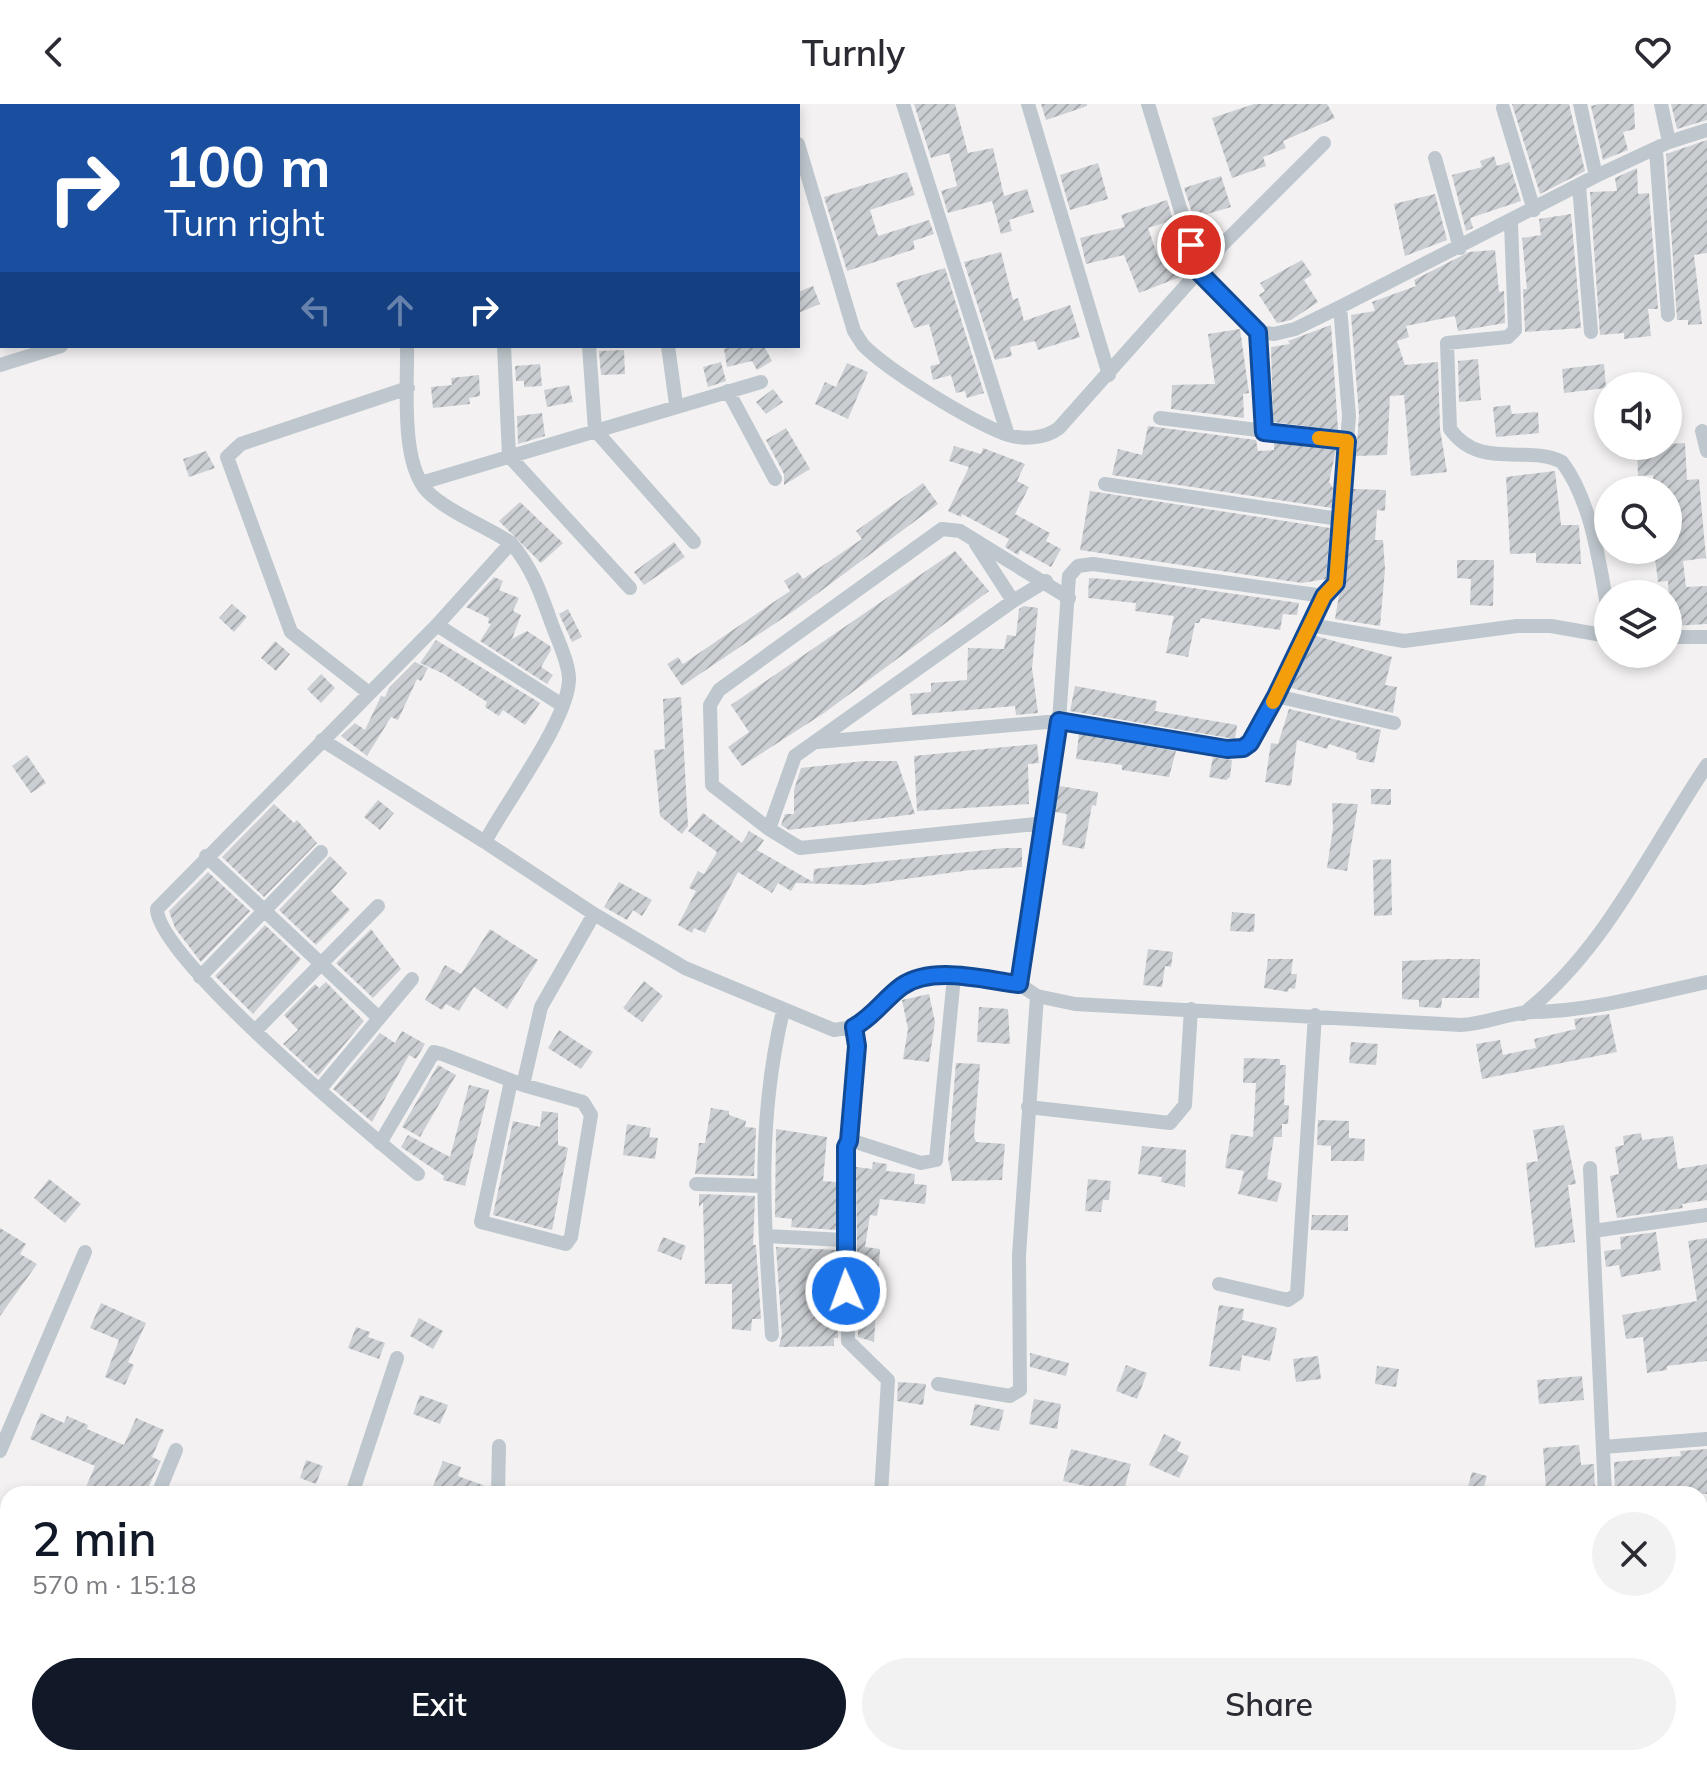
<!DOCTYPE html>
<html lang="en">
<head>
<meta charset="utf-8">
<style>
  :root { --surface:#fff; --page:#f2f2f3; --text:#2b2b33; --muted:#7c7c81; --accent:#111827 }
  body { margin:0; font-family:Mulish,sans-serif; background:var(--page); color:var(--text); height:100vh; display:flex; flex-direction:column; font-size:30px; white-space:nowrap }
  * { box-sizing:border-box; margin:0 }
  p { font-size:26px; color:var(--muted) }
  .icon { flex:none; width:44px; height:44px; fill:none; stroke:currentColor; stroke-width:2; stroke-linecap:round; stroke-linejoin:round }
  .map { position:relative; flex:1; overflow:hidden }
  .drawer { position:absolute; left:0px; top:1382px; width:1708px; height:280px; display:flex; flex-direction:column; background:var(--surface); border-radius:24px 24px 0 0; box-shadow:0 4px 12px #0003 }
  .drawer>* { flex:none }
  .top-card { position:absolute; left:0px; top:0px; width:800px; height:244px; box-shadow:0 4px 12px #0003; background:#1a4fa0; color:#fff; overflow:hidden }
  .tools { position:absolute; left:1594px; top:268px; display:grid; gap:16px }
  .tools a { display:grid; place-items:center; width:88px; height:88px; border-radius:50%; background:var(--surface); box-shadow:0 4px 12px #0003; font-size:40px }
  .pin { position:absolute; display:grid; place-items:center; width:68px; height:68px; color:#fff; margin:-34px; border:4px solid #fff; border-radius:50%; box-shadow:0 2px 8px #0007 }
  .me { position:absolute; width:88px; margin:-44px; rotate:358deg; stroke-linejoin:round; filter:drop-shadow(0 0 6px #0008) }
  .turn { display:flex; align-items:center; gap:28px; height:168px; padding:0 32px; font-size:36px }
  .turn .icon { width:104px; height:104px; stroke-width:2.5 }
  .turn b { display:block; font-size:56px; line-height:68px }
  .lanes { display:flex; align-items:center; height:76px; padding:0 32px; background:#0003; justify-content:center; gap:40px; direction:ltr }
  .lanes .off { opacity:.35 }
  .round { display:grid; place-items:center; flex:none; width:84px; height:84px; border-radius:42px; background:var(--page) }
  .overview { display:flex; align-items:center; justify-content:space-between; height:136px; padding:0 32px }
  h1 { font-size:48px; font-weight:600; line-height:60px; color:var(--accent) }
  .cta { display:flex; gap:16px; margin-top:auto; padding:16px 32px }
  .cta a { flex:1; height:92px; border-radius:48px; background:var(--accent); color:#fff; font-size:32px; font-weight:600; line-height:92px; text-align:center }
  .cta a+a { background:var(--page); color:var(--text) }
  header { display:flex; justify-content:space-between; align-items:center; height:104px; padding:0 32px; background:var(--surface); font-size:36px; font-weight:600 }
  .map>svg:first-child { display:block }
</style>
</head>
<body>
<header><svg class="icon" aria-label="back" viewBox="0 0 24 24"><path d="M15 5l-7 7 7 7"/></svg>Turnly<svg class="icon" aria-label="heart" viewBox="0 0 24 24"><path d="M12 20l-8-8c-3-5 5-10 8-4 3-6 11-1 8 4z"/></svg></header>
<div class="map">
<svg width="1707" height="1662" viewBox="0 0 1707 1662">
  <defs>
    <pattern id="building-hatch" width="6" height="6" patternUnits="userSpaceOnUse" patternTransform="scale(2)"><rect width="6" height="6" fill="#cbcfd3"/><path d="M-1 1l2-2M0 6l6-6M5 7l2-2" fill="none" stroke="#a7abae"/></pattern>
  </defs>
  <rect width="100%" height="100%" fill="#f3f1f2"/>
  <!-- building -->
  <path fill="url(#building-hatch)" d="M914,0H955L968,49L993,44L1004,92L1027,85L1034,108L1009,116L1012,127L1001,130L992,97L948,109L941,87L957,82L949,49L931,54Z
    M1041,0H1087V2L1046,16Z
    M1254,0H1327L1335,14L1283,37L1286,44L1263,53L1266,62L1232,74L1212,14Z
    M1512,0H1569L1585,67L1540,90Z
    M1599,0H1634L1635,25L1623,28L1628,46L1603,56L1591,2Z
    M1671,0H1707V16L1677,25Z
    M1707,36V149L1694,151L1702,220L1688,221V216H1677L1666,50Z
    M1494,52L1497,62L1509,58L1521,97L1470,114L1473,124L1466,127L1452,71L1482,63L1480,57Z
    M1098,59L1108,95L1070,106L1060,71Z
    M1637,64L1638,90L1649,89L1658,205H1648L1651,232L1624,235V229L1600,231L1590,88L1617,87L1615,74Z
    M907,68L915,91L870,106L878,132L929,116L934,130L913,137L915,145L847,167L824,93Z
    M1221,72L1231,103L1194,114L1184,84Z
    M1435,90L1447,136L1405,152L1394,100Z
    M1167,96L1173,116L1148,124L1158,153L1180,144L1188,165L1180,173L1139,189L1124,151L1086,160L1080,134L1125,123L1121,111Z
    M1571,110L1581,224L1525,228L1523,185H1527L1522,134L1541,131L1539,115Z
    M1495,146L1499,188L1504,187L1505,219L1458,227L1455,212L1406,222L1409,233L1397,237L1405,261L1438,258L1440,325L1447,368L1411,372L1404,291L1390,292L1387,351L1356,352L1359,311L1351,211L1375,207L1372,198L1416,182L1414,176L1469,148Z
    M1001,148L1013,196L1018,194L1024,217L1070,201L1080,233L1038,246L1035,237L1010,243L1012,252L995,256L964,158Z
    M1302,156L1312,171L1304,176L1318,198L1291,216L1277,219L1259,191L1265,187L1260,179Z
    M945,164L984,289L967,294L965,287L956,289L951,271L933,276L930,262L940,260L929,220L914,224L896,179Z
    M813,182L820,200L798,209V188Z
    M1331,221L1338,326L1273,318L1271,243L1290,240L1288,237Z
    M1240,225L1249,289L1243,290L1244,314L1171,305L1172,281L1215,280L1208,230Z
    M737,242H764L772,257L757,266L752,257L727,263L724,245Z
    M624,246L625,270L601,271L599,247Z
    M1478,255L1481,296L1459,298L1458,257Z
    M721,258L726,277L708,283L703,263Z
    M847,259L868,268L848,315L815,300L825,278L836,283Z
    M540,260L542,282L524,283V277H516L515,262Z
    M1604,260L1606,284L1564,289L1562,265Z
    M479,271L480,292L469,294L470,300L433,304L431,283L452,281L451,274Z
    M569,281L573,298L547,303L544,286Z
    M773,285L783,298L766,310L756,298Z
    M1510,301L1512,310L1538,308L1539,329L1496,333L1493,303Z
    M542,309L545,332L518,340L517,312Z
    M1148,322L1256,336L1258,347L1274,346V338L1336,346L1329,378L1333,384L1332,404L1112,371L1118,345L1142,351Z
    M786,324L810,365L784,381V370L766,336Z
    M1685,339L1687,376L1699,375L1706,454L1683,457L1686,483L1707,482V520L1670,522L1668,477L1658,478L1654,446H1668V386H1654L1653,371L1638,372L1637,342Z
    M954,342L981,350L983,344L1025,360L1017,377L1029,383L1015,410L1050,429L1046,437L1061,445L1051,463L1020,446L1018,451L1005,443L1009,435L962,410L961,413L948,407L969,363L949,357Z
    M206,347L215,364L189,373L183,355Z
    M1555,367L1561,421H1579L1581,460L1536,459V449L1510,450L1506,373Z
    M923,379L938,400L798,504L682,582L667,560L678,553L683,560L790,487L784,477L798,468L803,475L862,435L856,427Z
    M1353,385L1386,386L1385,407L1377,406L1375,436H1383L1385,465L1380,522L1335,515L1339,491L1346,480Z
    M1090,387L1330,424L1326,475L1302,479L1080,446Z
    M520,398L563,439L541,459L499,417Z
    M674,438L685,453L644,481L634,468Z
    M955,447L989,487L824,609L742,662L728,643L749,628L731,601Z
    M1457,456H1494L1493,502L1470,501L1471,475L1457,474Z
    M494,473L503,477L499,486L519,494L513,507L521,511L512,535L527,527L550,542L551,546L541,563L553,571L547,580L480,537L491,520L488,519L489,514L466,503Z
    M1089,474L1150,478L1299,499L1297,511L1283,510L1280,526L1201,514L1199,519H1195L1188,553L1166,549L1174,512L1135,507L1136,499L1088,494Z
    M232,500L247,513L234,528L219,514Z
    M1024,502L1038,504L1032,564L1038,609L1016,611L1015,602L912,611L910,590L931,588V579L967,576L968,544L1004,545L1007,531L1016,532L1019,505Z
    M568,505L582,533L572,538L559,510Z
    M1316,532L1392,553L1385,581L1397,583L1393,609L1291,584Z
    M436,536L540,599L525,621L503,606L499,612L485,603L487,598L444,570L420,559Z
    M275,537L290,550L276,567L261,554Z
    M415,558L428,564L421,577L417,575L398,616L391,613L367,652L341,632L355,619L365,626L381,592L385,593L389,584Z
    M321,570L335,584L321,599L307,585Z
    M1075,582L1157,597L1155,607L1237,621L1235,635L1070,607Z
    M681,593L688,722L682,730L660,712L654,646L665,645L663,595Z
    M1289,605L1381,626L1374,659L1356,655L1357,649L1329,640L1327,645L1297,636L1291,682L1265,678L1271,639L1278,640Z
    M1079,630L1176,647L1169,673L1122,666V661L1076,655Z
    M1037,640L1039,659L1028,660L1029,700L917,707L914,652Z
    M27,651L46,679L31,689L12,662Z
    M1213,653L1232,656L1230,673L1226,676L1209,673Z
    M864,657H897L915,710L789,726L781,721L785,710H794V686L801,664Z
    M1059,682L1098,688L1096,702L1092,701L1084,745L1062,741L1067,710L1055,708Z
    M1371,685H1391V701L1371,700Z
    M378,696L394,709L380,726L364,713Z
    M1332,699L1358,700L1347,767L1327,764L1333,724Z
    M274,700L294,719L297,716L317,739L264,793L222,753Z
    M703,709L742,739L749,727L764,736L757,746L813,778L814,765L1004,744H1022V763L970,766L863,781L796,779L791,787L778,779L772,789L738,768L705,829L694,824L692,829L678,821L696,787L689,784L698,767L704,770L717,748L688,727Z
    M330,752L347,769L331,787L350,806L316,841L279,806Z
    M1391,755L1392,811L1374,812L1373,756Z
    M208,768L250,807L201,858L175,824L169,807Z
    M619,778L652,796L642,812L633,806L627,816L604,803Z
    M1232,808L1255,810L1254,828L1230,827Z
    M265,821L301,855L253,910L215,872Z
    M371,825L401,865L373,894L336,859Z
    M490,825L538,856L507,905L474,883L459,907L446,900L442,906L425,896L445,861L461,870Z
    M1148,845L1173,848L1171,863L1165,862L1162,883L1143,881Z
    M1268,855H1293L1291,870H1297L1295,885L1289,884L1288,888L1264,884Z
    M1447,855H1480L1479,894H1442L1441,904L1419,903V896L1402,895V857Z
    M644,877L663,892L642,918L623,904Z
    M326,878L364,917L318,972L283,940L298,926L284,911L315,880L319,884Z
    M929,890L935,918L929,958L903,955L908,925L902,896Z
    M979,903L1008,905L1010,940L977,938Z
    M1609,910L1617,948L1482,975L1476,940L1500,936L1503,951L1536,944L1534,935L1576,925L1574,915Z
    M559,926L593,948L581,965L548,944Z
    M402,927L425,940L416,955L409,951L372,1018L333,985L380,929L395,939Z
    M1351,938L1378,940L1376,961L1349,959Z
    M1244,954L1280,955V961H1286L1284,1001H1289L1288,1020H1282V1033H1274L1267,1075L1282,1079L1277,1098L1238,1090L1244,1067L1225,1064L1231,1030L1253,1033L1256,979H1243Z
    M956,959L980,960L974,1032L976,1038L1005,1040L1002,1076L952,1077L948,1054Z
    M438,961L456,971L420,1033L402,1023Z
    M469,981L489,986L465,1082L443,1076L444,1072L401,1043L408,1031L450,1053Z
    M711,1004L729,1007V1011L746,1017L745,1023L756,1024L754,1072L695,1070L699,1039H705Z
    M542,1007L558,1009V1041L568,1044L552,1126L493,1111L513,1017L540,1023Z
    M1318,1016L1349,1017V1034L1365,1035L1364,1057H1331V1042L1317,1041Z
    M627,1020L651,1024L649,1033L658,1034L655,1055L623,1051Z
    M1564,1021L1576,1080L1568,1081L1575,1138L1535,1144L1526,1059L1538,1057L1533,1026Z
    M776,1025L827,1033L823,1077L836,1078L837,1126L791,1123L792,1115L775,1113Z
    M1641,1029L1642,1036L1673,1032L1678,1065L1707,1060V1096L1682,1100L1683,1104L1617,1114L1610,1072L1619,1070L1615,1043L1624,1041L1623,1032Z
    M1142,1042L1186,1046L1185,1083L1161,1078L1162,1073L1138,1070Z
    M873,1058L887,1060L886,1067L915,1070L914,1080L927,1081L925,1100L880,1095L877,1112L870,1111L865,1143L880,1145L874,1238L858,1233L856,1063L872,1065Z
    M49,1075L81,1100L65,1119L34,1094Z
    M1088,1075L1111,1077L1109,1096H1103L1101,1108L1085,1107Z
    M699,1090L755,1092L753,1141H756L761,1215H752L751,1227L732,1225V1180H705L703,1098L699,1103Z
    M1312,1111H1348V1127L1311,1126Z
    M0,1124L26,1140L20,1150L37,1160L0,1212Z
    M1656,1128L1661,1166L1621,1173L1619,1161L1606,1163L1604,1147L1621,1145L1620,1133Z
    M663,1133L686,1142L681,1156L657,1147Z
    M1707,1134V1257L1667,1262V1266L1647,1269L1643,1233L1626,1235L1622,1211L1697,1197L1688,1137Z
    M776,1143L837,1146L838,1234H834V1242L779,1243L782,1230Z
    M101,1199L146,1219L128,1258L134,1261L125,1281L105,1273L119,1236L90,1224Z
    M1219,1201L1244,1205L1242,1216L1277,1224L1270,1257L1242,1251L1240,1267L1209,1262Z
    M419,1214L443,1227L433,1245L410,1232Z
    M356,1223L370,1228L368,1233L385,1239L379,1255L348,1244Z
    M1030,1249L1069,1259L1066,1272L1030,1263Z
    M1318,1252L1321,1275L1296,1278L1293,1255Z
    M1126,1261L1147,1269L1137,1295L1116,1287Z
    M1377,1262L1399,1265L1396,1283L1375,1280Z
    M1582,1272L1584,1296L1539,1300L1537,1276Z
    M898,1278L926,1280L923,1301L897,1297Z
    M420,1291L448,1301L440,1320L413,1310Z
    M1034,1295L1061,1300L1057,1325L1029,1320Z
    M975,1300L1004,1306L999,1327L970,1321Z
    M41,1309L64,1319L67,1312L88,1321L87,1325L124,1341L136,1314L164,1326L152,1353L161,1357L145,1390H83L95,1362L30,1335Z
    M1164,1330L1181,1338L1177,1347L1189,1352L1179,1374L1149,1361Z
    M1579,1341L1581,1361L1594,1360L1595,1390H1570V1382L1546,1384L1543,1344Z
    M1071,1345L1131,1360L1123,1390L1063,1377Z
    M1707,1345V1390H1615L1614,1358L1681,1352L1680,1347Z
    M306,1356L323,1362L316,1380L300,1374Z
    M443,1357L461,1363L458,1372L488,1383V1390H430Z
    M1472,1368L1487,1372L1482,1390H1466Z"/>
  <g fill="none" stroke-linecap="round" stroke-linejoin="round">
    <!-- street -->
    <path stroke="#bec7cd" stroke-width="14" d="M362,0L363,2
      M786,0L787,2
      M903,0L1008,331
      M1028,0L1109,271
      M1148,0L1200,169L1258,228L1274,230L1295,225L1340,203L1596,72L1669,38L1707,26
      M1580,0L1596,72
      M1661,0L1669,38
      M1503,4L1534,106
      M798,40L854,227L863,241C890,268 969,316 1005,330C1022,336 1045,335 1059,324L1222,141L1324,39
      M1656,46L1668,211
      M1435,54L1460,144
      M1579,82L1591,228
      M1511,119L1515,226L1508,233L1447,239L1450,325C1480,367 1527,340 1562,358C1592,398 1599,458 1608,506
      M1258,228L1264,328
      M407,242C408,282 399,364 431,391C454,411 486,422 511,439C531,462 540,487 550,515C556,533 568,555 569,574C570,614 505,699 485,738L594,810L685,864L834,926L854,923L901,883L931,872L1019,880L1037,892L1075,900L1461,921C1487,920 1510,908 1534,908C1592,907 1650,890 1707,878
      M504,242L509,352L630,484
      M589,242L595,326L694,438
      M668,242L676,300
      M0,261L61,242
      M728,287L775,375
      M1160,314L1347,337
      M1702,327L1707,347
      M421,379L761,278
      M1105,380L1339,415
      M976,440L1013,497
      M437,521L562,601
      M1310,521L1404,537L1517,522H1551L1608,532
      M1668,533H1707
      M369,589L291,528L227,353L241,340L408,284
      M1276,592L1394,619
      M322,636L485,738
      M817,638L1059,617L1234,646L1250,639L1276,592L1324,492L1336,479L1349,312L1340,203
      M1045,719L800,744L769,725L712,681L710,601L719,586L942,425L960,427L1069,494
      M769,725L795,652L1013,497L1046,477
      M206,752L379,914
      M200,873L321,748
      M1019,880L1059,617L1069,472L1078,462L1093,460L1324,492
      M1523,910C1605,847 1650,745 1707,661
      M256,926L378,802
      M523,981L541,903L594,810
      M320,985L412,875
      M1028,1003L1170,1019L1185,1001L1191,905
      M849,1037L857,942L854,923
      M380,1039L434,948L442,950L523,981L583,998L591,1011L571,1133L566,1140L481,1118L511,977
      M1590,1064L1605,1390
      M418,1070C373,1033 157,854 157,805L437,521L511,439
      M696,1080L763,1082
      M1593,1127L1707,1111
      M766,1132L844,1136
      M1219,1180L1288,1196L1297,1190L1315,911
      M772,1231C764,1115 756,1021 783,907
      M938,1280L1010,1292L1020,1286L1019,1151L1037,892
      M1603,1343L1707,1335
      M0,1347L85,1148
      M158,1390L176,1346
      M352,1390L397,1254
      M498,1390L499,1342
      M881,1390L888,1276L848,1237L846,1043L849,1037L856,1038L921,1059L936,1056L954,873
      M1700,1420H1707
      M1700,1500L1707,1499
      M1700,1585L1707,1584
      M1574,1654L1575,1662
      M1454,1659L1508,1654
      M45,1662L48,1654
      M270,1662L272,1654
      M457,1662L460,1654
      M659,1662L661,1654
      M967,1662L969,1654
      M1262,1662L1271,1654"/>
  </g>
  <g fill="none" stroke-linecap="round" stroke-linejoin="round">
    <defs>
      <path id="route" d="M846,1187V1043L849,1037L857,942L854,923C873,913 885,894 902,882C933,861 984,876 1019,880L1059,617L1227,645L1243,644L1250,639L1276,592L1324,492L1336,479L1347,337L1264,328L1258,228L1200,169L1191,141"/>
    </defs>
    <!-- route casing -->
    <use href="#route" stroke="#114b97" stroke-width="20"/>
    <!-- route -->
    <use href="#route" stroke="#1a73e8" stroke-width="14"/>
    <!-- slow -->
    <path stroke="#f59e0b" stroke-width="14" d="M1273,598L1324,492L1336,479L1347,337L1319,334"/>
  </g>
</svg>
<div class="tools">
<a><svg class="icon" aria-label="sound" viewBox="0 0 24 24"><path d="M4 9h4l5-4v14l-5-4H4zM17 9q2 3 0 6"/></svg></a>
<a><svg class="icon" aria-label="search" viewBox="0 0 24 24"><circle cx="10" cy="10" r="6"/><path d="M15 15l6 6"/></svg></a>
<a><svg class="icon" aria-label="layers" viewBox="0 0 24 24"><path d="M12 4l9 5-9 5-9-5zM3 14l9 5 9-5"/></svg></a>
</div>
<div class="pin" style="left:1191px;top:141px;background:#d93025"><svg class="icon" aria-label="arrive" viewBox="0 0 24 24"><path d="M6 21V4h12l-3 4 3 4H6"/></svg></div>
<svg class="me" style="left:846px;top:1187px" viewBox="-20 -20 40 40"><circle r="17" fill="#1a73e8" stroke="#fff" stroke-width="3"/><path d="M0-11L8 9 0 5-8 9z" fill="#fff"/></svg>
<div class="top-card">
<div class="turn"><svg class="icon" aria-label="right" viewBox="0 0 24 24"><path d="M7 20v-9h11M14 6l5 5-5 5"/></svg><div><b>100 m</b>Turn right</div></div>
<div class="lanes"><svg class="icon off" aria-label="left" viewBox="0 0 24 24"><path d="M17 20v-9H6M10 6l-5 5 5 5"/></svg><svg class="icon off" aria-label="ahead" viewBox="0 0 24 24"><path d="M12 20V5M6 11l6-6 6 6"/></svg><svg class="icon" aria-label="right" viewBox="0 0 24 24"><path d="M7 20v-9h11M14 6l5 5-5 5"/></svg></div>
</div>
<section class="drawer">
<div class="overview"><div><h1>2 min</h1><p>570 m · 15:18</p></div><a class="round"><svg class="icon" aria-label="close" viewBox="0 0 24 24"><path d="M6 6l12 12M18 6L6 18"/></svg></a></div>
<div class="cta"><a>Exit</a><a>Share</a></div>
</section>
</div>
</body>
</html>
